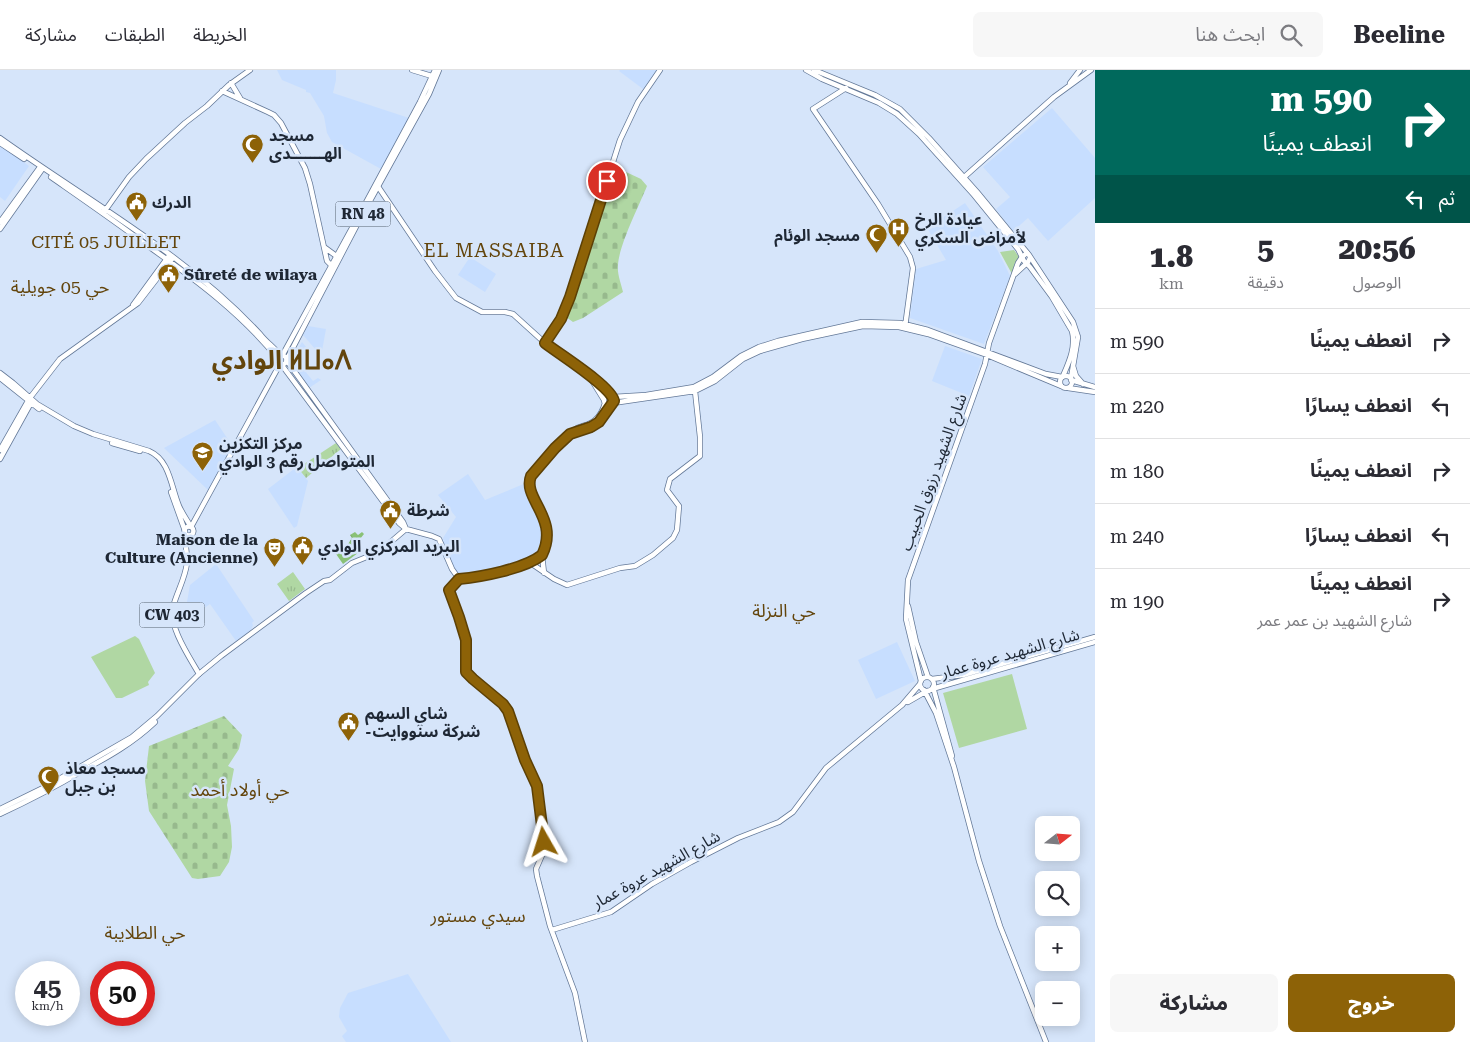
<!DOCTYPE html>
<html lang="ar">
<head>
<meta charset="utf-8">
<style>
  :root { --surface:#fff; --page:#f7f7f7; --text:#2b2b33; --muted:#7c7c81; --line:#e1e1e2; --accent:#8d6207 }
  body { margin:0; font-family:"Roboto Serif","Noto Sans Arabic","Noto Sans Tifinagh",serif; background:var(--page); color:var(--text); direction:rtl; height:100vh; display:flex; flex-direction:column; font-size:19px; white-space:nowrap }
  * { box-sizing:border-box; margin:0 }
  p { font-size:16px; color:var(--muted) }
  .icon { flex:none; width:28px; height:28px; fill:none; stroke:currentColor; stroke-width:2; stroke-linecap:round; stroke-linejoin:round }
  .map { position:relative; flex:1; overflow:hidden; direction:ltr }
  .details { display:flex; flex-direction:column; background:var(--surface); width:375px }
  .details>* { flex:none }
  .guide { background:#00695c; color:#fff; overflow:hidden }
  .needle { width:32px; rotate:73deg }
  .buttons { position:absolute; left:1035px; top:746px; display:grid; gap:10px }
  .buttons a { display:grid; place-items:center; width:45px; height:45px; border-radius:8px; background:var(--surface); box-shadow:0 2px 12px #0003; font-size:25px }
  .speed { position:absolute; left:15px; top:891px; display:flex; gap:10px; font-size:25px; font-weight:700; text-align:center }
  .speed>* { display:grid; place-content:center; width:65px; height:65px; border-radius:50%; background:var(--surface); box-shadow:0 2px 12px #0003; line-height:1 }
  .speed small { font-size:12px; font-weight:400 }
  .speed .limit { border:8px solid #d22; background:#fff; color:#111 }
  .pin { position:absolute; display:grid; place-items:center; width:42px; height:42px; color:#fff; margin:-21px; border:2px solid #fff; border-radius:50%; box-shadow:0 1px 5px #0007 }
  .me { position:absolute; width:55px; margin:-28px; rotate:354deg; stroke-linejoin:round; filter:drop-shadow(0 0 4px #0008) }
  .turn { display:flex; align-items:center; gap:18px; height:105px; padding:0 15px; font-size:22px }
  .turn .icon { width:65px; height:65px; stroke-width:2.5 }
  .turn b { display:block; font-size:35px; line-height:42px }
  .then { display:flex; align-items:center; height:48px; padding:0 15px; background:#0003; gap:10px; font-size:19px }
  .eta { display:flex; justify-content:space-evenly; align-items:center; height:85px; text-align:center }
  .eta b { font-size:30px; font-weight:800; line-height:35px }
  .primary-button { display:flex; gap:10px; margin-top:auto; padding:10px 15px }
  .primary-button a { flex:1; height:58px; border-radius:8px; background:var(--accent); color:#fff; font-size:20px; font-weight:800; line-height:58px; text-align:center }
  .primary-button a+a { background:var(--page); color:var(--text) }
  ul { padding:0; list-style:none }
  li { display:flex; align-items:center; gap:15px; height:65px; padding:0 15px; border-top:1px solid var(--line) }
  li div { flex:1 }
  li b { display:block; font-size:19px }
  li em { font-style:normal }
  header { display:flex; align-items:center; gap:30px; box-sizing:border-box; height:70px; padding:0 25px; background:var(--surface); border-bottom:1px solid var(--line) }
  header strong { font-size:24px }
  nav { display:flex; gap:28px; margin-inline-start:auto; font-size:18px }
  .search { width:350px; height:45px; background:var(--page); display:flex; align-items:center; gap:12px; box-sizing:border-box; padding:0 18px; border-radius:8px; color:var(--muted); font-size:19px }
  main { display:flex; flex:1; min-height:0 }
  .map>svg:first-child { display:block }
</style>
</head>
<body>
<header>
<strong>Beeline</strong>
<div class="search"><svg class="icon" aria-label="search" viewBox="0 0 24 24"><circle cx="10" cy="10" r="6"/><path d="M15 15l6 6"/></svg>ابحث هنا</div>
<nav><a>الخريطة</a><a>الطبقات</a><a>مشاركة</a></nav>
</header>
<main>
<section class="details">
<div class="guide">
<div class="turn"><svg class="icon" aria-label="right" viewBox="0 0 24 24"><path d="M7 20v-9h11M14 6l5 5-5 5"/></svg><div><b>590 m</b>انعطف يمينًا</div></div>
<div class="then">ثم<svg class="icon" aria-label="left" viewBox="0 0 24 24"><path d="M17 20v-9H6M10 6l-5 5 5 5"/></svg></div>
</div>
<div class="eta">
<div><b>20:56</b><p>الوصول</p></div>
<div><b>5</b><p>دقيقة</p></div>
<div><b>1.8</b><p>km</p></div>
</div>
<ul>
<li><svg class="icon" aria-label="right" viewBox="0 0 24 24"><path d="M7 20v-9h11M14 6l5 5-5 5"/></svg><div><b>انعطف يمينًا</b></div><em>590 m</em></li>
<li><svg class="icon" aria-label="left" viewBox="0 0 24 24"><path d="M17 20v-9H6M10 6l-5 5 5 5"/></svg><div><b>انعطف يسارًا</b></div><em>220 m</em></li>
<li><svg class="icon" aria-label="right" viewBox="0 0 24 24"><path d="M7 20v-9h11M14 6l5 5-5 5"/></svg><div><b>انعطف يمينًا</b></div><em>180 m</em></li>
<li><svg class="icon" aria-label="left" viewBox="0 0 24 24"><path d="M17 20v-9H6M10 6l-5 5 5 5"/></svg><div><b>انعطف يسارًا</b></div><em>240 m</em></li>
<li><svg class="icon" aria-label="right" viewBox="0 0 24 24"><path d="M7 20v-9h11M14 6l5 5-5 5"/></svg><div><b>انعطف يمينًا</b><p>شارع الشهيد بن عمر عمر</p></div><em>190 m</em></li>
</ul>
<div class="primary-button"><a>خروج</a><a>مشاركة</a></div>
</section>
<div class="map">
<svg width="1095" height="972" viewBox="0 0 1095 972">
  <defs>
    <pattern id="grass-tufts" width="24" height="20" patternUnits="userSpaceOnUse" patternTransform="scale(1.25)"><rect width="24" height="20" fill="#b0d7a3"/><path d="M3 7l-1-3M5 7V3M7 7l1-3M15 17l-1-3M17 17v-4M19 17l1-3" fill="none" stroke="#97b98d"/></pattern>
    <pattern id="forest-firs" width="22" height="20" patternUnits="userSpaceOnUse" patternTransform="scale(1.25)"><rect width="22" height="20" fill="#8ac176"/><path d="M5 1l3.5 6h-7zM16 11l3.5 6h-7z" fill="#709d62"/></pattern>
    <pattern id="cemetery-stones" width="16" height="16" patternUnits="userSpaceOnUse" patternTransform="scale(1.25)"><rect width="16" height="16" fill="#b0d7a3"/><path d="M2 7V4a2 2 0 0 1 4 0v3zM10 15v-3a2 2 0 0 1 4 0v3z" fill="#97b98d"/></pattern>
  </defs>
  <rect width="100%" height="100%" fill="#d6e5fa"/>
  <!-- built -->
  <path fill="#c7deff" d="M277,0H336V10L333,23L409,48L381,99L332,72L327,63L324,46L310,23L306,22V20L282,10Z
    M620,0H657L643,19L619,1Z
    M1052,38L1095,88V128L1048,171L1028,148L1013,161L996,139L1010,127L983,97Z
    M0,75L29,96L5,131L0,127Z
    M965,133L998,181L1010,206L984,274L910,248L916,199L946,190L927,158Z
    M470,187L496,204L485,222L458,205Z
    M308,256L326,259L322,281L316,280L303,265Z
    M302,272L307,278L301,288V296L313,311L318,308L321,310L309,318L293,298L292,288Z
    M945,276L982,289L969,326L932,311Z
    M215,350L231,374L230,380L208,420L164,378Z
    M298,398L308,411L297,456L294,458L268,419L294,399Z
    M468,404L485,430L526,413L544,450L547,461L544,481L533,490L478,506L463,505L457,503L444,476L443,468L456,447L438,425Z
    M216,494L254,551L252,553L253,555L251,560L236,571L210,534L196,544L187,532L190,515Z
    M897,572L915,611L876,629L858,590Z
    M408,904L451,972H346L342,966L347,961L339,947L340,938L348,923Z"/>
  <!-- grass -->
  <path fill="url(#grass-tufts)" d="M336,373L341,379L306,408L298,398Z
    M293,502L305,519L289,531L277,514Z"/>
  <!-- forest -->
  <path fill="url(#forest-firs)" d="M355,462L358,465L362,462L364,464L360,469L362,472L358,475L362,480L343,494L336,484L346,477L352,468L350,465Z"/>
  <!-- cemetery -->
  <path fill="url(#cemetery-stones)" d="M626,102L641,109L647,116C639,136 619,175 618,195C617,204 621,213 623,222L583,248L573,252L566,247L613,105Z
    M224,646L242,665L239,679L228,696L234,699L227,735L231,756L232,777L229,792L220,806L198,809L192,808L149,741L145,711L149,676Z"/>
  <!-- garden -->
  <path fill="#b0d7a3" d="M1014,180L1019,187L1017,192L1015,193L1012,204L1000,182Z
    M135,566L139,569L155,603L148,612L149,615L122,628H116L91,587Z
    M1012,604L1027,659L959,678L943,623Z"/>
  <g fill="none" stroke-linecap="round" stroke-linejoin="round">
    <defs>
      <path id="secondary" d="M412,0L435,7
        M231,13L240,28
        M1070,13L1080,0
        M846,18L813,39L878,134L910,187L913,198L905,257
        M222,21L268,42L274,45L281,53L305,98L310,114L327,191L333,197
        M0,68C88,131 186,184 260,264C266,272 275,278 281,286
        M0,73L24,89
        M51,107C84,130 116,152 148,176C195,209 242,244 278,289
        M962,109L1054,27L1091,0
        M377,115L435,201L456,228L482,242H505L513,244L545,273L594,309L611,326
        M104,142L129,107L146,89L185,53L207,36L229,15L250,0
        M0,152L40,97
        M0,159L43,98
        M324,177L339,188
        M1015,204L1028,192L1030,188
        M133,235L168,187
        M545,273C556,259 563,244 570,227L620,70L638,32L660,0
        M287,291L403,452L406,459
        M281,294L399,453L406,459L432,466L439,469L452,499L459,509L449,521L459,547L466,570V601L506,637L525,690L537,716L544,772L543,783L536,799L537,806L550,856L575,923L585,972
        M0,303L13,313L37,334L74,356L93,364L149,381C170,390 171,417 179,436C182,443 187,450 191,457
        M0,308L39,339
        M591,309L604,330
        M604 330a5 5 0 1 1 10 0a5 5 0 1 1-10 0Z
        M613,327L646,325L694,317L713,307L741,286L759,277L778,271L862,252L900,253L928,260L1046,304L1062,307
        M613,333L695,321L715,311L743,289L760,281L802,269L863,256L899,257L928,264L987,285L1061,316
        M571,364C592,358 600,354 610,335
        M112,373L140,381
        M0,380L29,329L60,289L138,233L172,189
        M0,389L32,331
        M171,422L185,461
        M542,485L544,503
        M529,492L554,509L567,515L620,498L635,496L653,485L673,468L677,460L679,436L667,420L670,409L700,386V367L695,321
        M459,509C482,507 524,499 542,485C555,457 538,443 530,417L529,412L531,406C546,392 557,373 574,360C580,355 589,356 595,350C601,345 603,340 605,333
        M908,536L916,572L928,607
        M199,604L221,586L306,523L324,511L330,510L352,493L379,482L406,459
        M920 614a7 7 0 1 1 14 0a7 7 0 1 1-14 0Z
        M932,609L963,605L1095,567
        M921,611L906,549L908,510L985,294L989,273L1018,193L1022,187L1027,183
        M933,617L952,686
        M932,619L1095,572
        M924,620L936,643L954,697L979,791L1000,856L1046,972
        M908,632L927,621
        M552,860L611,842L652,814L691,792L738,768L779,752L793,742L826,698L902,635L920,614"/>
      <path id="primary" d="M806,0L822,9L879,33L897,44L919,64L974,125L1018,179L1024,191L1030,197L1052,227L1072,261C1076,277 1069,292 1063,306
        M814,0L875,25L900,39L929,68L977,122L1029,185L1073,252L1078,267L1071,308
        M363,138L420,32L435,0
        M277.5 290a4.5 4.5 0 1 1 9 0a4.5 4.5 0 1 1-9 0Z
        M282,286L358,147
        M287,289L360,149L429,24L439,0
        M1073,296L1076,306L1083,314
        M1060 312a6 6 0 1 1 12 0a6 6 0 1 1-12 0Z
        M1071,310L1095,317
        M1068,318L1095,322
        M184.5 461a4.5 4.5 0 1 1 9 0a4.5 4.5 0 1 1-9 0Z
        M191,457L280,294
        M0,739L47,716L132,667L157,646L199,604C190,588 168,556 173,537C177,522 185,509 187,493C188,483 184,473 185,462
        M0,744C28,731 55,717 82,701C108,687 133,673 155,652"/>
    </defs>
    <!-- secondary casing -->
    <use href="#secondary" stroke="#647998" stroke-width="6"/>
    <!-- primary casing -->
    <use href="#primary" stroke="#647998" stroke-width="6"/>
    <!-- secondary -->
    <use href="#secondary" stroke="#fff" stroke-width="4.5"/>
    <!-- primary -->
    <use href="#primary" stroke="#fff" stroke-width="4.5"/>
  </g>
  <g fill="none" stroke-linecap="round" stroke-linejoin="round">
    <defs>
      <path id="route" d="M544,772L537,716L525,690L508,641L503,634L473,609L466,602V570L459,547L449,520L459,509C481,507 524,499 542,485C560,448 522,429 531,406L555,378L570,364L591,357L599,352L614,331C611,316 559,284 545,273L561,249L570,227L607,111"/>
    </defs>
    <!-- route casing -->
    <use href="#route" stroke="#5c4005" stroke-width="12"/>
    <!-- route -->
    <use href="#route" stroke="#8d6207" stroke-width="9"/>
  </g>
  <!-- icons -->
  <defs>
    <symbol id="mosque-pin" viewBox="-11 -11 22 30"><path d="M0 17L-7.5 6A9.5 9.5 0 1 1 7.5 6Z" fill="#8d6207" stroke="#d6e5fa"/><path d="M3.5-4.9A6 6 0 1 0 3.5 4.9A5 5 0 1 1 3.5-4.9Z" fill="#fff"/></symbol>
    <symbol id="civic-pin" viewBox="-11 -11 22 30"><path d="M0 17L-7.5 6A9.5 9.5 0 1 1 7.5 6Z" fill="#8d6207" stroke="#d6e5fa"/><path d="M-.6-6.5H3V-4.5H.6V-3L4-1V1h2V6H-6V1h2V-1L-.6-3ZM-1.2 2.5V6h2.4V2.5Z" fill="#fff"/></symbol>
    <symbol id="hospital-pin" viewBox="-11 -11 22 30"><path d="M0 17L-7.5 6A9.5 9.5 0 1 1 7.5 6Z" fill="#8d6207" stroke="#d6e5fa"/><path d="M-5-5h3v3.5h4V-5h3V5h-3V1.5h-4V5h-3Z" fill="#fff"/></symbol>
    <symbol id="university-pin" viewBox="-11 -11 22 30"><path d="M0 17L-7.5 6A9.5 9.5 0 1 1 7.5 6Z" fill="#8d6207" stroke="#d6e5fa"/><path d="M0-5L7-2L0 1L-7-2ZM-4 1L0 2.5L4 1V4Q0 6-4 4Z" fill="#fff"/></symbol>
    <symbol id="theatre-pin" viewBox="-11 -11 22 30"><path d="M0 17L-7.5 6A9.5 9.5 0 1 1 7.5 6Z" fill="#8d6207" stroke="#d6e5fa"/><path d="M-5-5.5Q0-4 5-5.5V0Q5 5 0 6Q-5 5-5 0ZM-3.3-2.5H-1v1.5H-3.3ZM1-2.5H3.3v1.5H1ZM-2.8 1Q0 5.5 2.8 1Z" fill="#fff"/></symbol>
  </defs>
  <g fill-rule="evenodd">
    <use href="#mosque-pin" x="240" y="62" width="25" height="34"/>
    <use href="#civic-pin" x="124" y="120" width="25" height="34"/>
    <use href="#hospital-pin" x="886" y="146" width="25" height="34"/>
    <use href="#mosque-pin" x="864" y="152" width="25" height="34"/>
    <use href="#civic-pin" x="156" y="192" width="25" height="34"/>
    <use href="#university-pin" x="190" y="370" width="25" height="34"/>
    <use href="#civic-pin" x="378" y="428" width="25" height="34"/>
    <use href="#civic-pin" x="290" y="464" width="25" height="34"/>
    <use href="#theatre-pin" x="262" y="466" width="25" height="34"/>
    <use href="#civic-pin" x="336" y="640" width="25" height="34"/>
    <use href="#mosque-pin" x="36" y="694" width="25" height="34"/>
  </g>
  <g text-anchor="middle" stroke-width="5" stroke-linejoin="round" paint-order="stroke">
    <!-- shield labels -->
    <g fill="#d6e5fa" stroke="#55606f" stroke-width="1">
      <rect x="335.5" y="131.5" width="55" height="25" rx="4"/>
      <rect x="139.5" y="532.5" width="65" height="25" rx="4"/>
    </g>
    <g font-size="15" font-weight="bold" fill="#1e2734">
      <text x="363" y="149">RN 48</text>
      <text x="172" y="550">CW 403</text>
    </g>
    <!-- poi labels -->
    <g font-size="16" font-weight="bold" fill="#1e2734" stroke="#d6e5fa" text-anchor="start">
      <text x="269" y="71">مسجد<tspan x="269" dy="18">الهـــــــدى</tspan></text>
      <text x="152" y="138">الدرك</text>
      <text x="915" y="155">عيادة الرخ<tspan x="915" dy="18">لأمراض السكري</tspan></text>
      <text x="860" y="171" text-anchor="end">مسجد الوئام</text>
      <text x="184" y="210">Sûreté de wilaya</text>
      <text x="219" y="379">مركز التكزين<tspan x="219" dy="18">المتواصل رقم 3 الوادي</tspan></text>
      <text x="407" y="446">شرطة</text>
      <text x="258" y="475" text-anchor="end">Maison de la<tspan x="258" dy="18">Culture (Ancienne)</tspan></text>
      <text x="318" y="482">البريد المركزي الوادي</text>
      <text x="365" y="649">شاي السهم<tspan x="365" dy="18">-شركة سنووايت</tspan></text>
      <text x="65" y="704">مسجد معاذ<tspan x="65" dy="18">بن جبل</tspan></text>
    </g>
    <!-- street labels -->
    <g font-size="16" fill="#1e2734" stroke="#d6e5fa">
      <text transform="translate(933 402) rotate(-70)" y="6">شارع الشهيد رزوق الحبيب</text>
      <text transform="translate(1010 583) rotate(-16)" y="6">شارع الشهيد عروة عمار</text>
      <text transform="translate(656 799) rotate(-29)" y="6">شارع الشهيد عروة عمار</text>
    </g>
    <!-- neighbourhood labels -->
    <g font-size="18" fill="#63450c" stroke="#d6e5fa">
      <text x="106" y="178">CITÉ 05 JUILLET</text>
      <text x="60" y="223">حي 05 جويلية</text>
      <text x="784" y="547">حي النزلة</text>
      <text x="240" y="726">حي أولاد أحمد</text>
      <text x="478" y="852">سيدي مستور</text>
      <text x="145" y="869">حي الطلايبة</text>
    </g>
    <!-- quarter labels -->
    <g font-size="19" letter-spacing="1" fill="#63450c" stroke="#d6e5fa">
      <text x="494" y="187">EL MASSAIBA</text>
    </g>
    <!-- town labels -->
    <g font-size="26" font-weight="bold" fill="#63450c" stroke="#d6e5fa">
      <text x="282" y="299">الوادي ⵍⵡⴰⴷ</text>
    </g>
  </g>
</svg>
<div class="buttons">
<a><svg class="needle" viewBox="-14 -14 28 28"><path d="M0-13l5 13h-10z" fill="#e53935"/><path d="M0 13l5-13h-10z" fill="#7c7c81"/></svg></a>
<a><svg class="icon" aria-label="search" viewBox="0 0 24 24"><circle cx="10" cy="10" r="6"/><path d="M15 15l6 6"/></svg></a>
<a>+</a>
<a>−</a>
</div>
<div class="speed"><div>45<small>km/h</small></div><div class="limit">50</div></div>
<div class="pin" style="left:607px;top:111px;background:#d93025"><svg class="icon" aria-label="arrive" viewBox="0 0 24 24"><path d="M6 21V4h12l-3 4 3 4H6"/></svg></div>
<svg class="me" style="left:544px;top:772px" viewBox="-20 -20 40 40"><path d="M0-17L14 15 0 8-14 15z" fill="#8d6207" stroke="#fff" stroke-width="4"/></svg>
</div>
</main>
</body>
</html>
